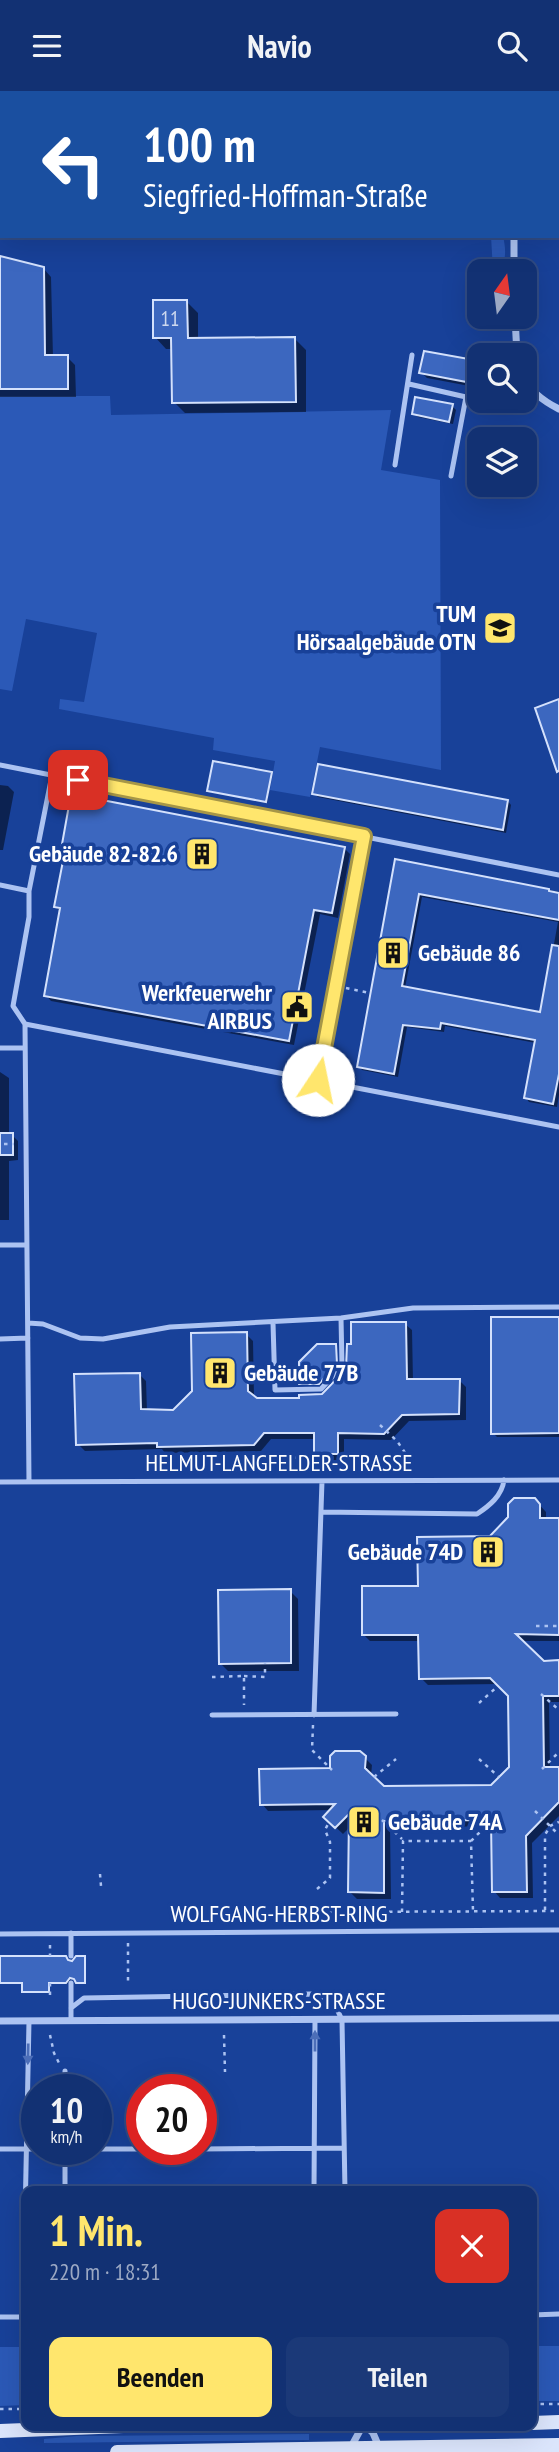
<!DOCTYPE html>
<html lang="de">
<head>
<meta charset="utf-8">
<style>
  :root { --surface:#123173; --page:#1b3978; --text:#f1f3f6; --muted:#9ca9c4; --line:#314c85; --accent:#ffe66d }
  body { margin:0; font-family:"PT Sans Narrow",sans-serif; background:var(--page); color:var(--text); height:100vh; display:flex; flex-direction:column; font-size:26px; white-space:nowrap }
  * { box-sizing:border-box; margin:0 }
  p { font-size:23px; color:var(--muted) }
  .icon { flex:none; width:38px; height:38px; fill:none; stroke:currentColor; stroke-width:2; stroke-linecap:round; stroke-linejoin:round }
  .map { position:relative; flex:1; overflow:hidden }
  .panel { position:absolute; left:21px; top:2095px; width:516px; height:245px; display:flex; flex-direction:column; background:var(--surface); border-radius:14px; box-shadow:0 7px 28px #0002,0 0 0 2px var(--line) }
  .panel>* { flex:none }
  .banner { position:absolute; left:0px; top:0px; width:560px; height:147px; box-shadow:0 7px 28px #0002,0 0 0 2px var(--line); background:#1a4fa0; color:#fff; overflow:hidden }
  .needle { width:46px; rotate:14deg }
  .buttons { position:absolute; left:467px; top:168px; display:grid; gap:14px }
  .buttons a { display:grid; place-items:center; width:70px; height:70px; border-radius:14px; background:var(--surface); box-shadow:0 7px 28px #0002,0 0 0 2px var(--line); font-size:35px }
  .speed { position:absolute; left:21px; top:1983px; display:flex; gap:14px; font-size:35px; font-weight:700; text-align:center }
  .speed>* { display:grid; place-content:center; width:91px; height:91px; border-radius:50%; background:var(--surface); box-shadow:0 7px 28px #0002,0 0 0 2px var(--line); line-height:1 }
  .speed small { font-size:18px; font-weight:400 }
  .speed .limit { border:10px solid #d22; background:#fff; color:#111 }
  .pin { position:absolute; display:grid; place-items:center; width:60px; height:60px; color:#fff; margin:-30px; border-radius:14px; box-shadow:0 4px 10px #0006 }
  .me { position:absolute; width:77px; margin:-38px; rotate:11deg; stroke-linejoin:round; filter:drop-shadow(0 0 5px #0008) }
  .turn { display:flex; align-items:center; gap:24px; height:147px; padding:0 28px; font-size:32px }
  .turn .icon { width:91px; height:91px; stroke-width:2.5 }
  .turn b { display:block; font-size:49px; line-height:60px }
  .round { display:grid; place-items:center; flex:none; width:74px; height:74px; border-radius:14px; background:var(--page) }
  .summary { display:flex; align-items:center; justify-content:space-between; height:119px; padding:0 28px }
  h1 { font-size:42px; font-weight:800; line-height:52px; color:var(--accent) }
  .button { display:flex; gap:14px; margin-top:auto; padding:14px 28px }
  .button a { flex:1; height:80px; border-radius:14px; background:var(--accent); color:#111; font-size:28px; font-weight:800; line-height:80px; text-align:center }
  .button a+a { background:var(--page); color:var(--text) }
  header { display:flex; justify-content:space-between; align-items:center; height:91px; padding:0 28px; background:var(--surface); font-size:32px; font-weight:800 }
  .map>svg:first-child { display:block }
</style>
</head>
<body>
<header><svg class="icon" aria-label="menu" viewBox="0 0 24 24"><path d="M4 6h16M4 12h16M4 18h16"/></svg>Navio<svg class="icon" aria-label="search" viewBox="0 0 24 24"><circle cx="10" cy="10" r="6"/><path d="M15 15l6 6"/></svg></header>
<div class="map">
<svg width="559" height="2361" viewBox="0 0 559 2361">
  <rect width="100%" height="100%" fill="#184199"/>
  <!-- green -->
  <path fill="#2b59b7" d="M491,145H503C506,158 508,176 493,180Z
    M0,305H110L111,324L391,319L381,379L440,389L441,679L320,656L310,706L270,699L275,670L213,659L214,647L59,618L60,608L84,611L97,542L26,528L12,600L0,598Z
    M532,2255H559V2310H532Z
    M0,2256H26V2314L0,2315Z
    M309,2343V2349L44,2352V2348L77,2345Z"/>
  <!-- shadow -->
  <path fill="#0007" fill-rule="evenodd" d="M0,167L43,177L51,186L53,266H67L75,274L76,306H0Z
    M186,210L198,222V249L295,248L306,259V321L185,322L174,311L173,258H166L155,246Z
    M480,272V297L427,287L421,281Z
    M452,315L456,319L453,333L418,326L414,322Z
    M271,683L267,712L209,699Z
    M0,694L8,695L14,701L3,759H0Z
    M314,702L508,710L511,714L506,742L318,706Z
    M344,757L350,763L338,827L320,823L294,954L51,910L46,904L61,821L56,816L64,773L60,769Z
    M396,771L559,801V1004L557,1016L529,1011L526,1007L536,952L445,935L444,941L407,936L398,986L362,979L359,975ZM422,806L558,831L541,923L405,897Z
    M0,981L9,987V1044H12L18,1050V1069L9,1070V1129H0Z
    M559,1228V1346H497L493,1342Z
    M405,1233L412,1239L413,1290L459,1289L466,1296V1329L409,1330L391,1349L344,1348V1369H322L316,1362L315,1348H271L261,1360L165,1362L162,1358L85,1360L78,1353L139,1283L146,1290L147,1320L174,1321L246,1243L253,1250L254,1306L257,1309H301L324,1304Z
    M336,1255L337,1275L320,1294H302L301,1292Z
    M535,1409L546,1421V1429L559,1428V1550H520L543,1571H559V1611H549L550,1678H559V1725L532,1752L533,1807H500L494,1800L493,1735L390,1737L391,1808H357L350,1801L351,1735L343,1743L325,1726L332,1719L268,1720L262,1713L332,1679L359,1661L372,1674L371,1685L383,1697L491,1696L511,1677L510,1605L498,1593L428,1594L421,1587L420,1550H370L363,1543L419,1497L491,1447Z
    M290,1500L298,1508L299,1580H228L220,1572Z
    M0,1866L72,1872L84,1866L86,1893H79L72,1887L67,1893H50V1902H25L24,1893H0Z"/>
  <!-- building -->
  <path fill="#3c67bf" stroke="#d4e1fc" stroke-width="2" d="M0,165L44,176L45,264H68V298H0Z
    M153,209H187L188,247L295,246L296,311L172,312L171,247H153Z
    M424,260L480,270L477,293L419,282Z
    M415,306L453,313L449,331L412,323Z
    M559,608V680L557,681L535,617Z
    M213,670L272,681L266,711L207,700Z
    M318,673L508,709L503,739L312,703Z
    M71,703L345,756L332,822L314,819L289,950L44,905L60,817L54,816L63,770H59Z
    M395,768L549,798V800L559,802V829L419,803L402,895L540,921L552,854L559,855V983L553,1013L524,1007L535,949L441,932L440,938L403,934L394,983L357,976Z
    M0,1042H13V1064H0Z
    M491,1226H559V1342L491,1343Z
    M351,1231H406L407,1288H460L459,1323L402,1324L384,1343L338,1342V1363H314V1342H264L254,1354L157,1356V1352L76,1354L74,1283L140,1282L141,1318L173,1319L192,1300L191,1242L247,1241L248,1300L257,1307H299V1304L322,1303L346,1278L347,1253H351Z
    M317,1253H336L337,1273L319,1293H299V1271Z
    M514,1407H535L540,1413V1427H559V1544L516,1543L544,1570L559,1569V1605H543L544,1676H559V1711L526,1745L527,1801H492L491,1729L384,1730V1802L348,1801L349,1723L335,1737L323,1726L335,1713L260,1714L259,1678L330,1677V1665L335,1660H360L366,1665L365,1677L384,1695L491,1694L509,1676L508,1605L490,1587L419,1588L418,1544H362V1495H418L417,1446L490,1445L508,1426V1413Z
    M291,1498V1572L219,1573L218,1499Z
    M0,1865H66L68,1869L72,1870L76,1865H85V1892H76L74,1888L70,1887L66,1892H49V1901H22V1892H0Z"/>
  <g fill="none" stroke-linecap="round" stroke-linejoin="round">
    <!-- path -->
    <path stroke="#acc3f2" stroke-width="2.5" stroke-dasharray="3.5 5" stroke-linecap="butt" d="M346,897L370,902
      M4,1053H14
      M380,1334L397,1350L408,1366
      M235,1380L243,1367L408,1366
      M536,1535H559
      M244,1585L265,1586V1572
      M212,1586L244,1585V1614
      M541,1603L559,1619
      M479,1612L498,1595
      M313,1634L312,1659L332,1679
      M479,1668L499,1686
      M542,1678L559,1661
      M374,1686L396,1668
      M535,1720L559,1744
      M382,1729L402,1748
      M471,1750L493,1728
      M100,1783L101,1795
      M317,1798L330,1787V1751L325,1739L329,1731
      M545,1819V1744L550,1735L559,1731
      M321,1821L559,1820
      M402,1821L403,1750H471L473,1820
      M128,1852V1894
      M50,1854V1865
      M50,1892V1908
      M50,1944L54,1962L59,1972
      M224,1944L225,1981
      M532,2313H559
      M0,2318H26"/>
    <!-- lane -->
    <path stroke="#acc3f2" stroke-width="5" d="M556,1L557,0
      M409,293L466,306L451,385
      M395,374L412,264
      M0,674L559,784
      M0,794L29,800
      M25,933L559,1036
      M0,957H25
      M318,989L364,745
      M0,1154H25
      M28,1232L43,1233L80,1247L103,1248L170,1236L341,1227L413,1217L559,1216
      M273,1232L275,1299L321,1298L342,1275L341,1227
      M0,1248L28,1247
      M0,1391L559,1389
      M29,1391L25,933L13,915L29,826V800L52,684
      M321,1421L477,1423C489,1415 502,1405 504,1389
      M212,1624L396,1623
      M314,1624L322,1390
      M71,1842V1865
      M0,1843L559,1839
      M71,1917L84,1907L311,1903L336,1916L342,1929L345,2100
      M71,1930V1892
      M65,1980V1998
      M0,2058H142
      M201,2058L344,2057
      M65,2100V2058
      M314,2100L315,1929
      M532,2224L559,2223
      M0,2226H23
      M23,2226L29,1930"/>
    <!-- street -->
    <path stroke="#acc3f2" stroke-width="7" d="M514,0V2
      M514,180V145
      M515,226L517,264
      M525,287C531,302 545,311 559,318
      M0,1930L559,1927
      M365,2334L373,2342L379,2356
      M351,2356L363,2334"/>
    <!-- secondary -->
    <path stroke="#dbe5fc" stroke-width="14" d="M532,2332L559,2331
      M0,2340L123,2335L321,2334
      M117,2361L559,2354"/>
  </g>
  <!-- one-way arrows -->
  <defs><path id="oneway-solid" d="M-6-.8H1V-3.2L6.5 0L1 3.2V.8H-6Z" transform="scale(1.75)"/></defs>
  <g fill="#4c6eb8">
    <use href="#oneway-solid" transform="translate(315 1950) rotate(-90)"/>
    <use href="#oneway-solid" transform="translate(28 1963) rotate(91)"/>
  </g>
  <g fill="none" stroke-linecap="round" stroke-linejoin="round">
    <defs>
      <path id="route" d="M78,689L364,745L318,989"/>
    </defs>
    <!-- route casing -->
    <use href="#route" stroke="#a69647" stroke-width="18"/>
    <!-- route -->
    <use href="#route" stroke="#ffe66d" stroke-width="12"/>
  </g>
  <!-- icons -->
  <defs>
    <symbol id="university-square" viewBox="-11 -11 22 22"><rect x="-9" y="-9" width="18" height="18" rx="4" fill="#ffe66d" stroke="#184199"/><path d="M0-5L7-2L0 1L-7-2ZM-4 1L0 2.5L4 1V4Q0 6-4 4Z" fill="#111"/></symbol>
    <symbol id="building-square" viewBox="-11 -11 22 22"><rect x="-9" y="-9" width="18" height="18" rx="4" fill="#ffe66d" stroke="#184199"/><path d="M-4-6H4V6H1V3H-1V6H-4ZM-2.5-4.3h1.7v1.8h-1.7ZM.8-4.3h1.7v1.8H.8ZM-2.5-1h1.7V.8h-1.7ZM.8-1h1.7V.8H.8Z" fill="#111"/></symbol>
    <symbol id="civic-square" viewBox="-11 -11 22 22"><rect x="-9" y="-9" width="18" height="18" rx="4" fill="#ffe66d" stroke="#184199"/><path d="M-.6-6.5H3V-4.5H.6V-3L4-1V1h2V6H-6V1h2V-1L-.6-3ZM-1.2 2.5V6h2.4V2.5Z" fill="#111"/></symbol>
  </defs>
  <g fill-rule="evenodd">
    <use href="#university-square" x="481" y="518" width="38" height="38"/>
    <use href="#building-square" x="183" y="744" width="38" height="38"/>
    <use href="#building-square" x="374" y="843" width="38" height="38"/>
    <use href="#civic-square" x="278" y="897" width="38" height="38"/>
    <use href="#building-square" x="201" y="1263" width="38" height="38"/>
    <use href="#building-square" x="469" y="1442" width="38" height="38"/>
    <use href="#building-square" x="345" y="1712" width="38" height="38"/>
  </g>
  <g text-anchor="middle" stroke-width="7" stroke-linejoin="round" paint-order="stroke">
    <!-- number labels -->
    <g font-size="21" fill="#ced9ef">
      <text x="170" y="235">11</text>
    </g>
    <!-- poi labels -->
    <g font-size="24" font-weight="bold" fill="#fff" stroke="#184199" text-anchor="end">
      <text x="476" y="531">TUM<tspan x="476" dy="28">Hörsaalgebäude OTN</tspan></text>
      <text x="178" y="771">Gebäude 82-82.6</text>
      <text x="418" y="870" text-anchor="start">Gebäude 86</text>
      <text x="272" y="910">Werkfeuerwehr<tspan x="272" dy="28">AIRBUS</tspan></text>
      <text x="244" y="1290" text-anchor="start">Gebäude 77B</text>
      <text x="463" y="1469">Gebäude 74D</text>
      <text x="388" y="1739" text-anchor="start">Gebäude 74A</text>
    </g>
    <!-- street labels -->
    <g font-size="24" fill="#fff" stroke="#184199">
      <text x="279" y="1380">HELMUT-LANGFELDER-STRASSE</text>
      <text x="279" y="1831">WOLFGANG-HERBST-RING</text>
      <text x="279" y="1918">HUGO-JUNKERS-STRASSE</text>
    </g>
  </g>
</svg>
<div class="buttons">
<a><svg class="needle" viewBox="-14 -14 28 28"><path d="M0-13l5 13h-10z" fill="#e53935"/><path d="M0 13l5-13h-10z" fill="#9ca9c4"/></svg></a>
<a><svg class="icon" aria-label="search" viewBox="0 0 24 24"><circle cx="10" cy="10" r="6"/><path d="M15 15l6 6"/></svg></a>
<a><svg class="icon" aria-label="layers" viewBox="0 0 24 24"><path d="M12 4l9 5-9 5-9-5zM3 14l9 5 9-5"/></svg></a>
</div>
<div class="speed"><div>10<small>km/h</small></div><div class="limit">20</div></div>
<div class="pin" style="left:78px;top:689px;background:#d93025"><svg class="icon" aria-label="arrive" viewBox="0 0 24 24"><path d="M6 21V4h12l-3 4 3 4H6"/></svg></div>
<svg class="me" style="left:318px;top:989px" viewBox="-20 -20 40 40"><circle r="19" fill="#fff"/><path d="M0-13L10 11 0 6-10 11z" fill="#ffe66d"/></svg>
<div class="banner">
<div class="turn"><svg class="icon" aria-label="left" viewBox="0 0 24 24"><path d="M17 20v-9H6M10 6l-5 5 5 5"/></svg><div><b>100 m</b>Siegfried-Hoffman-Straße</div></div>
</div>
<section class="panel">
<div class="summary"><div><h1>1 Min.</h1><p>220 m · 18:31</p></div><a class="round" style="background:#d93025;color:#fff"><svg class="icon" aria-label="close" viewBox="0 0 24 24"><path d="M6 6l12 12M18 6L6 18"/></svg></a></div>
<div class="button"><a>Beenden</a><a>Teilen</a></div>
</section>
</div>
</body>
</html>
